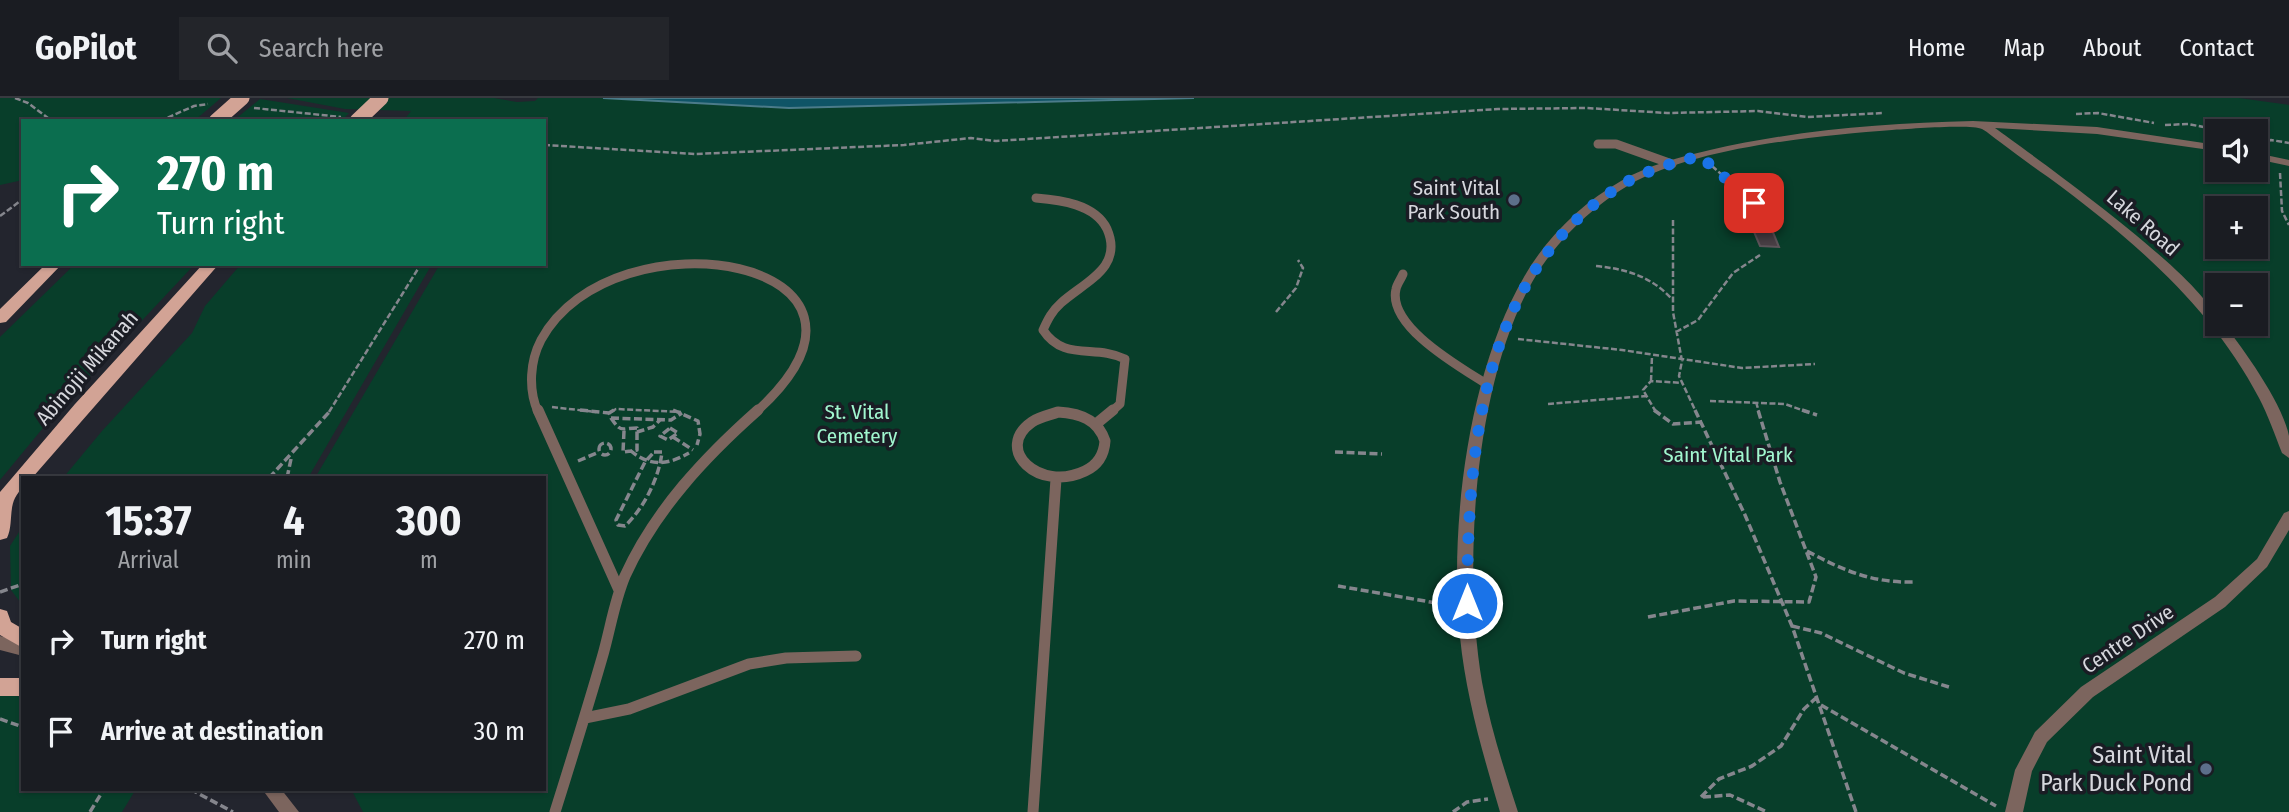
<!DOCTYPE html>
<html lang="en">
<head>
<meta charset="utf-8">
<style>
  :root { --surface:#1a1c22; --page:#23252a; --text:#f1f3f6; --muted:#9fa1a5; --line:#383a40 }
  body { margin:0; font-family:"Fira Sans Condensed",sans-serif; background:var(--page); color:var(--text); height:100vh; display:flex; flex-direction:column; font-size:26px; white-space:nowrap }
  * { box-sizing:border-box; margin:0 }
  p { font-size:23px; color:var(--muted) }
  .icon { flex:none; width:38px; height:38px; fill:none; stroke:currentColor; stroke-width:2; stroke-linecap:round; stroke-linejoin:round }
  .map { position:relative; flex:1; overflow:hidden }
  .drawer { position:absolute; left:21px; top:378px; width:525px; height:315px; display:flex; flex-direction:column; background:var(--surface); border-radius:0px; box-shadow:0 2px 5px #0004,0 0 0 2px var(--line) }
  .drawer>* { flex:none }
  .guide { position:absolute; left:21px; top:21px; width:525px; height:147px; border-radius:0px; box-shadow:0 2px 5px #0004,0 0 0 2px var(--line); background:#0b6e4f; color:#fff; overflow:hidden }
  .tools { position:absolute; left:2205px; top:21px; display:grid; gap:14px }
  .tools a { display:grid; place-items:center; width:63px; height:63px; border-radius:0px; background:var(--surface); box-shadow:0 2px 5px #0004,0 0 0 2px var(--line); font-size:35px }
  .pin { position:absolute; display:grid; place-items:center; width:60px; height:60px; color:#fff; margin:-30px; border-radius:14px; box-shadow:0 4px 10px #0006 }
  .me { position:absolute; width:77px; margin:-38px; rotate:0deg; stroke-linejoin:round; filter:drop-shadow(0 0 5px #0008) }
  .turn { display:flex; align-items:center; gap:24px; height:147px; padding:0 21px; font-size:32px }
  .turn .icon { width:91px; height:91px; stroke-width:2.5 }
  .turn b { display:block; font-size:49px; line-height:60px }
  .eta { display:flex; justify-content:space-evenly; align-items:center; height:119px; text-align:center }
  .eta b { font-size:42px; font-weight:700; line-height:49px }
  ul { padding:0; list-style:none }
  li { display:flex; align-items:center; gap:21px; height:91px; padding:0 21px }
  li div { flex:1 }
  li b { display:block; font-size:26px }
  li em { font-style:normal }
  header { display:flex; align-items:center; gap:42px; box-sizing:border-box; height:98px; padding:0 35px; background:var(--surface); border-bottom:2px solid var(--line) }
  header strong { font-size:33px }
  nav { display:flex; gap:38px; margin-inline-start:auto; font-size:24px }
  .search { width:490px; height:63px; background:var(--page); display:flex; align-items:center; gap:18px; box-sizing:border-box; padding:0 24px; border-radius:0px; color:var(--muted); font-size:26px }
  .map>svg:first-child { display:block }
</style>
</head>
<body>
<header>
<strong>GoPilot</strong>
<div class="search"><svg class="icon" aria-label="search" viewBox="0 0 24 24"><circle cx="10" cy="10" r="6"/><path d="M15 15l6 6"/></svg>Search here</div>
<nav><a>Home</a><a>Map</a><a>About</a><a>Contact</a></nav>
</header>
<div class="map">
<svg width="2289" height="714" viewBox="0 0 2289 714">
  <rect width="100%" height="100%" fill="#23252e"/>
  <!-- green -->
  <path fill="#083e2a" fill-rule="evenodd" d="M0,0H221L194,23H23V82L0,87Z
    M287,0H494L517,4L535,3L538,0H603L789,10L1194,0H2239L2289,7V714H363L351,691H544V380H315L440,166H544V23H403L411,13L345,11ZM2217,33H2256V72H2217ZM2217,110H2256V149H2217ZM2217,187H2256V226H2217Z
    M260,1L349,15L341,23H233Z
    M75,166H195L57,313L0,382V239Z
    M241,166H432L308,380H63L102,333L192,235L205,208Z
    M23,428V508L11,492L10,448Z
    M9,597L23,599V691H136L122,714H0V598Z"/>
  <!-- water -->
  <path fill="#0f5466" stroke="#4b7b8a" stroke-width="2" d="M603,0H1194L789,10Z"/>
  <!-- building -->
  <path fill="#493f45" stroke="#5e545a" stroke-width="2" d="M1749,122H1768L1779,149L1760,148Z"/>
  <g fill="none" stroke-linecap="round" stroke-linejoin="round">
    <!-- path-far1 -->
    <path stroke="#85868d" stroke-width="2.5" stroke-dasharray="6 2.5" stroke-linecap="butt" d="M15,0L28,5L52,23
      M254,10L341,19
      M2076,16L2098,15L2154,25
      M160,23L194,8L208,6
      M2165,27L2188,26L2224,33
      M2260,46L2271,42L2289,45
      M544,47L695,56L904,47L971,40L996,43L1498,11L1587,10L1667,15L1758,13L1807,19L1883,15
      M1712,68L1754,105L1759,115
      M2280,75L2282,113L2289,127
      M0,118L23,101
      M1673,122V214L1682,263L1679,278L1696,314
      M1596,168C1626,171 1650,178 1671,200
      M1276,214L1296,190L1303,170L1298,162
      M1676,234L1698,222L1733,175L1760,157
      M1518,241L1622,252L1742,270L1815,266
      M1651,283L1652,258
      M1710,303L1785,306L1807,314
      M1756,304L1759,314
      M1548,306L1646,298
      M552,309L596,314
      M329,314L421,166
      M611,314L616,311L681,314
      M1656,314L1643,292L1651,283L1683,285"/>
    <!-- path -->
    <path stroke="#85868d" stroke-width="3.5" stroke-dasharray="8 3.5" stroke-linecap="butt" d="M580,312L609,315L611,320L671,322L682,315
      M673,312L698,323L700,336L697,347
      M1654,312L1673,326L1702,324
      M1695,312L1745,417L1792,528L1856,714
      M1802,312L1817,317
      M609,315L614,312
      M611,320C622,336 621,330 637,330V334L653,329L660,322
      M670,330L678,335L668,342L660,338Z
      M624,333L623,354L631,353
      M637,334V352L631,353C650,369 668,367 689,355
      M673,339L693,352
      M599 351a6 6 0 1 1 12 0a6 6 0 1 1-12 0Z
      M654,354H662C659,380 644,410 625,428L618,427L616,422L645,364Z
      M1335,354L1382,356
      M578,363L599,354
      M269,380L331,312
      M287,380L291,361
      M1807,453C1842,472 1872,485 1913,484
      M1338,488L1448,507
      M0,494L23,486
      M1648,519L1734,503L1809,504L1816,479L1780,384L1758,312
      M1792,528L1821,535L1904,575L1949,589
      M1821,607L1996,708
      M0,621L23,629
      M190,691L233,714
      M1701,699L1719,681L1752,668L1781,648L1804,611L1816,600
      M1703,699L1730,697L1767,714
      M90,714L104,691
      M1453,714L1467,704L1488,701"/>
    <!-- service-far1 -->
    <path stroke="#7c655e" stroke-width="9" d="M1598,46H1616L1672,66
      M1036,100C1060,102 1095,106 1107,131C1124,170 1084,184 1061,205C1052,213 1048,221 1043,232C1064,264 1095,246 1125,261L1120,306L1111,314
      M1403,176C1401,181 1397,186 1396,191C1387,229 1462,270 1488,287
      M538,314C528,291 530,263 541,242C613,109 926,161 756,314"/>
    <!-- service -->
    <path stroke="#7c655e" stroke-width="11" d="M538,312L619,492
      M1058,314C1079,315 1098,321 1105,343C1104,357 1098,367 1085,373C1039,395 993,351 1032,324C1039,319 1050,317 1058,314Z
      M1096,326L1113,312
      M585,620L629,611L749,566L786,560L856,558
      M555,714C571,663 587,612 602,560C610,533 614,504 625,478C655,412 705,359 758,312
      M1033,714L1056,381"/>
    <!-- minor -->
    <path fill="#7c655e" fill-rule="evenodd" d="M1973,23L2097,29L2217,47V53L2097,36L1995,30C2032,57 2217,188 2217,226H2224C2244,252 2283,306 2289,338C2289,345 2289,353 2289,360L2282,355C2275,337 2268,317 2259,300C2211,208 2131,140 2048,79C2032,68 2016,56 2000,44C1994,40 1988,34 1982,31C1971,26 1908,31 1892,32C1816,38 1696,49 1629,87C1595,107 1564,136 1542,168C1474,269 1462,467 1482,584C1490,628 1504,671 1518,714H1500C1483,656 1466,599 1460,539C1449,429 1468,275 1524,179C1546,140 1582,105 1621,83C1648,67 1680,59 1710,52C1797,32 1884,25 1973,23Z
      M2256,55L2289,62V68L2256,61Z
      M2289,413V432L2267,469L2225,509L2093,599L2047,644L2032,673L2023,714H2005L2015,672L2035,634L2081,589L2215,499L2257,461L2284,415Z"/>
    <!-- tertiary -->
    <path fill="#7c655e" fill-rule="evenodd" d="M0,538L23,544V558L0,552Z
      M262,691H281L299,714H279Z"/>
    <!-- primary -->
    <path fill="#d2a395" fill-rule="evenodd" d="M46,166H62L6,224L0,225V211Z
      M203,166H219L32,380H23C23,391 20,391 15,400C9,412 13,428 7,440L0,442V394L75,306Z
      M0,511L7,513L11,524L23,531V550L0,537Z
      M0,580H23V598H0Z"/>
    <!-- primary-bridge -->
    <path stroke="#d2a395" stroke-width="15" d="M216,23L242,0
      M357,23L381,0"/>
  </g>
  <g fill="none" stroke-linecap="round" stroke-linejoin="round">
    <!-- route -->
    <path stroke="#1a73e8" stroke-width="12" stroke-dasharray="0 21.6" d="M1467,505C1468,353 1480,172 1625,85C1647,72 1676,64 1700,58L1754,105"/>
  </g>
  <!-- markers -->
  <g fill="#5c6f8a" stroke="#1a1c24" stroke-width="2.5">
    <circle cx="1514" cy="102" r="7"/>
    <circle cx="2206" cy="671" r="7"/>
  </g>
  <g text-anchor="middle" stroke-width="7" stroke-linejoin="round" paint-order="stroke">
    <!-- poi labels -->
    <g font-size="21" fill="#d6d7dd" stroke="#1a1c24" text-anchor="end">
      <text x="1500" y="97">Saint Vital<tspan x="1500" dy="24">Park South</tspan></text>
    </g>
    <!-- street labels -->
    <g font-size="21" fill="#d6d7dd" stroke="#1a1c24">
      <text transform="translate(2143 125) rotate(41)" y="7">Lake Road</text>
      <text transform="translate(87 270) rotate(-49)" y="7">Abinojii Mikanah</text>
      <text transform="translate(2128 541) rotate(-34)" y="7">Centre Drive</text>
    </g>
    <!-- park labels -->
    <g font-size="21" fill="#a1f7cf" stroke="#1a1c24">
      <text x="857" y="321">St. Vital<tspan x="857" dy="24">Cemetery</tspan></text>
      <text x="1728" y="364">Saint Vital Park</text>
    </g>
    <!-- near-poi labels -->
    <g font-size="24" fill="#d6d7dd" stroke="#1a1c24" text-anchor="end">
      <text x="2192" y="665">Saint Vital<tspan x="2192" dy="28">Park Duck Pond</tspan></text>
    </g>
  </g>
</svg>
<div class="tools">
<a><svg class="icon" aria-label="sound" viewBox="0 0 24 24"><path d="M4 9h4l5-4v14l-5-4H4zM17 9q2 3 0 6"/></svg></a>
<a>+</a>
<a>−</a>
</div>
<div class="pin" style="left:1754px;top:105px;background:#d93025"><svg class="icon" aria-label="arrive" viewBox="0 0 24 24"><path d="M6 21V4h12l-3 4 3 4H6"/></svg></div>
<svg class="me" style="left:1467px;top:505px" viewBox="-20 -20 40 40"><circle r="17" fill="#1a73e8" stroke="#fff" stroke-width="3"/><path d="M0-11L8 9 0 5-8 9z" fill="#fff"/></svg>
<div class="guide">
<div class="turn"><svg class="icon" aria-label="right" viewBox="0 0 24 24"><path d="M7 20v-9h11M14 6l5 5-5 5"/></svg><div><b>270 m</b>Turn right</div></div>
</div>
<section class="drawer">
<div class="eta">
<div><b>15:37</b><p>Arrival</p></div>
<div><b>4</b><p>min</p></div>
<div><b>300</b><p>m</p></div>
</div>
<ul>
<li><svg class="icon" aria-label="right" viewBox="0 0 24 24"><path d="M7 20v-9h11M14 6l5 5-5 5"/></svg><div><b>Turn right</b></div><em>270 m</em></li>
<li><svg class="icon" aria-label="arrive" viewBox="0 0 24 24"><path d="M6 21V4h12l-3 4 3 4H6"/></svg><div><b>Arrive at destination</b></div><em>30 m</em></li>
</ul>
</section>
</div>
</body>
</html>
